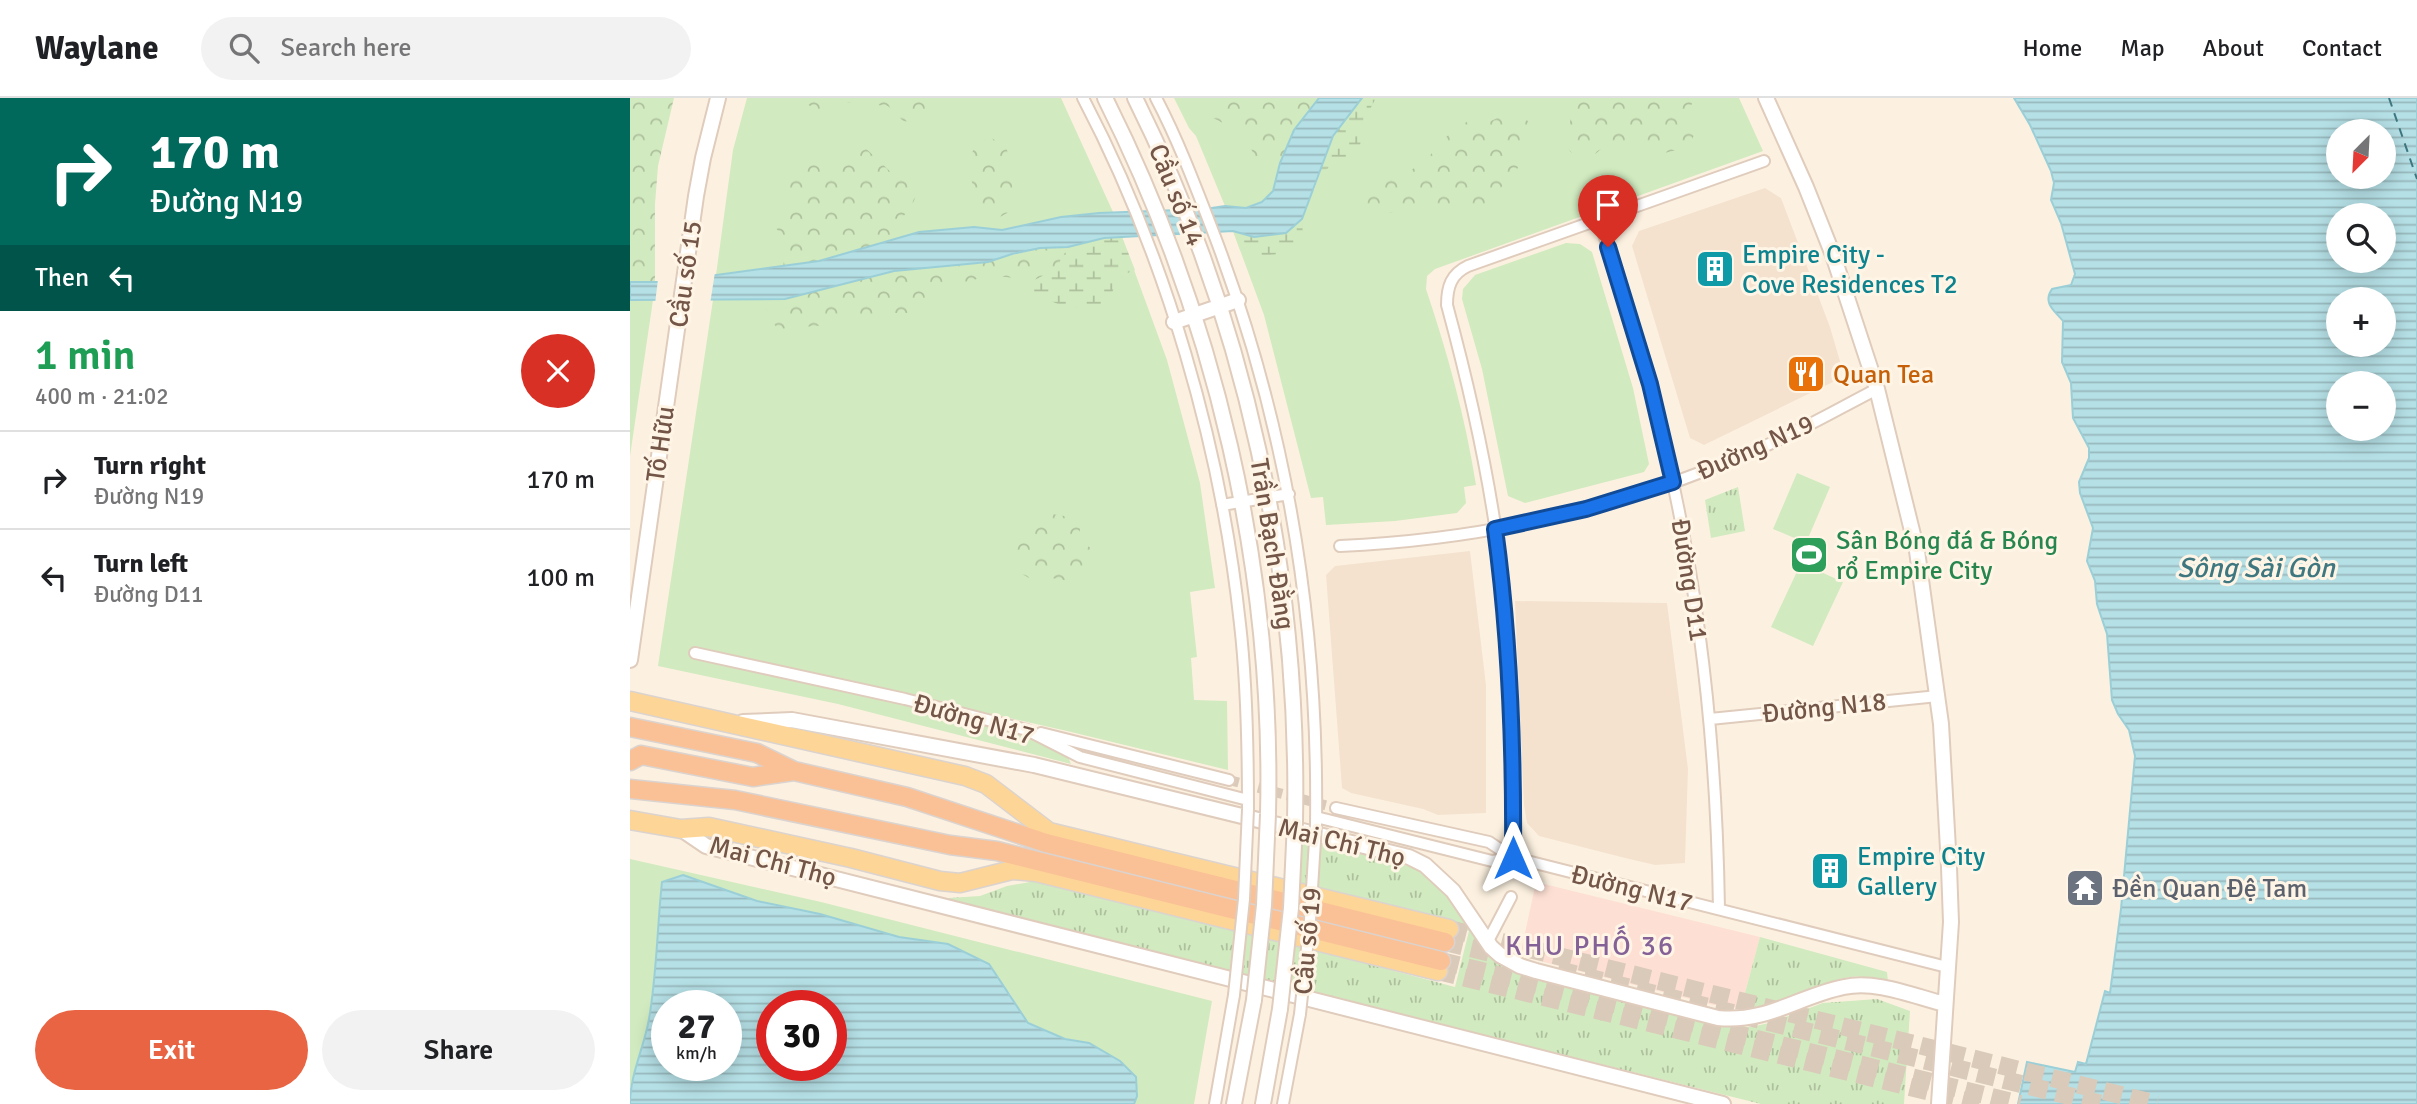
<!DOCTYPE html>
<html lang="en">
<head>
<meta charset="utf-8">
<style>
  :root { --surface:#fff; --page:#f2f2f2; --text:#202124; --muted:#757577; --line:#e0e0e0; --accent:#e96442 }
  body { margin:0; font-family:Signika,sans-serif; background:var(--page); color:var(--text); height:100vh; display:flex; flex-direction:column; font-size:26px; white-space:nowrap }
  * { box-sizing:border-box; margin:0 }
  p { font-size:23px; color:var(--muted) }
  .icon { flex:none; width:38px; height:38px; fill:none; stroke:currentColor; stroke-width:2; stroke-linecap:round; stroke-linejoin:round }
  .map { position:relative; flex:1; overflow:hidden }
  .details { display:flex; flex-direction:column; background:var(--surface); width:630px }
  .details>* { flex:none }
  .hud { background:#00695c; color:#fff; overflow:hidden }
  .needle { width:46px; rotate:204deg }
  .controls { position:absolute; left:1696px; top:21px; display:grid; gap:14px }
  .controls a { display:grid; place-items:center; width:70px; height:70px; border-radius:50%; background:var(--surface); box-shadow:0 4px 18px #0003; font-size:35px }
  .speed { position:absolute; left:21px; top:892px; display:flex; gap:14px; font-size:35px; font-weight:700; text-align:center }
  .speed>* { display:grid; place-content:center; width:91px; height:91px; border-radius:50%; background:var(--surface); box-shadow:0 4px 18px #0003; line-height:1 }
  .speed small { font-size:18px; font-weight:400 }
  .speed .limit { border:10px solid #d22; background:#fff; color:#111 }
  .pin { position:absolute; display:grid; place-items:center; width:60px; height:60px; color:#fff; margin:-72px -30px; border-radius:50% 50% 50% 0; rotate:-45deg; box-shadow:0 0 7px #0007 }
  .pin .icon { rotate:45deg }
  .me { position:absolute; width:77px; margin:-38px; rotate:0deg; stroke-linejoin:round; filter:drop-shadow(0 0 5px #0008) }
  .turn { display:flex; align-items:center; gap:24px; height:147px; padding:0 35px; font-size:32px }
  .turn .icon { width:91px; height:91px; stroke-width:2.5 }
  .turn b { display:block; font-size:49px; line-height:60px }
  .then { display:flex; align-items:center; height:66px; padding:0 35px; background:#0003; gap:14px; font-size:26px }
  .round { display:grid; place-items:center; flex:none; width:74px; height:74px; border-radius:37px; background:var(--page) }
  .headline { display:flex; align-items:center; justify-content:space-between; height:119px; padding:0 35px }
  h1 { font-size:42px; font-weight:600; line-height:52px; color:#1e9e55 }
  .action { display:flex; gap:14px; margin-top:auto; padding:14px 35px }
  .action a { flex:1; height:80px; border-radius:42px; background:var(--accent); color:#fff; font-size:28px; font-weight:600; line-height:80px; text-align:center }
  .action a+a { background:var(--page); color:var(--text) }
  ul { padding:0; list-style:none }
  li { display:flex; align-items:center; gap:21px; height:98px; padding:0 35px; border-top:2px solid var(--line) }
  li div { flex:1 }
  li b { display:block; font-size:26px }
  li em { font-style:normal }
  header { display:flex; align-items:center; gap:42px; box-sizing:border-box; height:98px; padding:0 35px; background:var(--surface); border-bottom:2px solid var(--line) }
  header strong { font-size:33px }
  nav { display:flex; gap:38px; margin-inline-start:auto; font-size:24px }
  .search { width:490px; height:63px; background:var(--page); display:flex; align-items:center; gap:18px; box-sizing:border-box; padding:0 24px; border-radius:38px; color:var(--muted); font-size:26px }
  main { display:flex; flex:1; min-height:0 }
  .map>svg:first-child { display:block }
</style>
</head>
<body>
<header>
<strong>Waylane</strong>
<div class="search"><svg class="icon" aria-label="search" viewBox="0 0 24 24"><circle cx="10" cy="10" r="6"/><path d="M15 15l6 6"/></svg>Search here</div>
<nav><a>Home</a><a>Map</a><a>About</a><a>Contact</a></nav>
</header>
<main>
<section class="details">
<div class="hud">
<div class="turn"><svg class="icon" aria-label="right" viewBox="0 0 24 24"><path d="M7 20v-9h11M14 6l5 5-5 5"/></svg><div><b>170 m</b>Đường N19</div></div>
<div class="then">Then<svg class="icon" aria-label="left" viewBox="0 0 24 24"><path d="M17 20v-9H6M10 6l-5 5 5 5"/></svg></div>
</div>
<div class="headline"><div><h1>1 min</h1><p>400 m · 21:02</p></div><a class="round" style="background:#d93025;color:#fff"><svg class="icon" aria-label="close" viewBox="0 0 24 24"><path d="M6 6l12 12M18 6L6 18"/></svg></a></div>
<ul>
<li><svg class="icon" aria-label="right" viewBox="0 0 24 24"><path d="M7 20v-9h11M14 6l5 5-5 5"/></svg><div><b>Turn right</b><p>Đường N19</p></div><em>170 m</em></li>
<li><svg class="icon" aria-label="left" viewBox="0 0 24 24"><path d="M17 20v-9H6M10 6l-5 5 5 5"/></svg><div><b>Turn left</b><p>Đường D11</p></div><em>100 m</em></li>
</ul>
<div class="action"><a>Exit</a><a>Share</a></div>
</section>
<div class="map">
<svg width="1787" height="1006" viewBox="0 0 1787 1006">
  <defs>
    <pattern id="forest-crowns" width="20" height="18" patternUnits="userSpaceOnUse" patternTransform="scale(1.75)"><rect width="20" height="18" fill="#d1eabf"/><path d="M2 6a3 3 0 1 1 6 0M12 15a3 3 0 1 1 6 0" fill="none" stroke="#aec09d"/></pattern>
    <pattern id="wetland-marsh" width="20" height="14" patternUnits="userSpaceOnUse" patternTransform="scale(1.75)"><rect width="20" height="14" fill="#d1eabf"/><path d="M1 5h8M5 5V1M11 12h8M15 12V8" fill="none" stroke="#aec09d"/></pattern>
    <pattern id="park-tufts" width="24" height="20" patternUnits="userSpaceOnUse" patternTransform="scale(1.75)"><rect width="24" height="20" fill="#d1eabf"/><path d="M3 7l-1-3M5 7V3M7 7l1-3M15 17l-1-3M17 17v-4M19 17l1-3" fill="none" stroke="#aec09d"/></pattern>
    <pattern id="water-rules" width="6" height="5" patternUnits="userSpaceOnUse" patternTransform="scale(1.75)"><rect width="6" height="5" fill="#b5e0e6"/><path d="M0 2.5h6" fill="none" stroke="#98b8bc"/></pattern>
  </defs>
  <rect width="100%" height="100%" fill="#fcf1e0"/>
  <!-- residential -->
  <path fill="#f4e2ce" d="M1135,90L1151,100L1200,229L1212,270L1203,284L1074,347L1060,340L1002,148L1009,133Z
    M840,453L856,587V715L808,717L793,711L721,695L712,690L696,477L705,468Z
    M885,503L1037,505L1058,671L1055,765L1025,767L995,760L909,738L897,725L894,707Z"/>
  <!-- commercial -->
  <path fill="#fddfd3" d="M906,784L1130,839L1111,910L1084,907L890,858Z"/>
  <!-- grass -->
  <path fill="#d1eabf" d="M117,0H431L483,114L431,119L372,132L344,129L248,147L189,163L86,177L103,52Z
    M544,0H689L650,65L643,93L632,104L616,110L595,108L566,38L559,30Z
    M732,0H1109L1133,53L805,171L797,178L796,191C818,257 835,318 846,387L834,389L836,405L827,415L765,423L696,427L693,399L681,400L634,217L603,133L684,92L703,38Z
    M492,139L537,262L570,385L585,490L560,494L567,559L561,560L564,602L597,603L598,672L437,633L63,549L61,556L271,604L395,636L437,657L441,666L208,606L28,568L83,202L111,201Z
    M936,145L950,146L962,154L1003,290L1019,366L1014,374L895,405L878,398L852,271L832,201L833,191L845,177Z
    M0,202H23L0,358Z
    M1167,375L1200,389L1176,445L1143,431Z
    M1171,465L1213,484L1183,548L1141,529Z
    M0,761L191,804L582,903L564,1006H504L507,998L459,945L435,941L398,925L379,894L318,846L269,839L190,816L127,803L53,777L32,784L26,869L19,923L0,990Z"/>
  <!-- forest -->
  <path fill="url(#forest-crowns)" d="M0,0H44L28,68L25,106V184H0Z
    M178,0H313L307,5L303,18L283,24L273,23L258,8L215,4L201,15H191L177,6Z
    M577,0H689L664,32L650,65L625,60L615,36L581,19Z
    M944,0H1065L1055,19L1066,32L1059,49L1026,57L1004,49L978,45L963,58L948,61L936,49Z
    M884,12L899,24L892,59L886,74L855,106C814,108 774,115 733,116L729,106L754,80L764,79L794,66L810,44L827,30L843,20L861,23Z
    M360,39L376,49L383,71L381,113L368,120L346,109L338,60L347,47Z
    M229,44L266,79L289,91L282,107L270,123L271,140L248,147L223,152L189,163L153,169L157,144L142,125L158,111C155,93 157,78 168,63L198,70L213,60Z
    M438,149L426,171L405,182L355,177L342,183L321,185L314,189L289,215H248L225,220L210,226L147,231L131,201H155L264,173L358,164L410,150Z
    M422,416L434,418L450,430V442L462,451C458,462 450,469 447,479L441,483L415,479L399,480L392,476L380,461L391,444L400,438L407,420Z"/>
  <!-- wetland -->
  <path fill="url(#wetland-marsh)" d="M732,0H746L733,24L730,48L713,64L690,74L703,38Z
    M672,121L673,140C665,147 657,154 647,156C632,159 634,154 617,162L610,152L603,133C632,142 649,142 672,121Z
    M492,139L505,172C484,180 487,184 479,203C477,208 472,214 469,219L450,210L428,206L399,194L405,182L426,171L438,149L474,140Z"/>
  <!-- park -->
  <path fill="url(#park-tufts)" d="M1108,389L1115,433L1081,440L1075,402Z
    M671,742L761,762L788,772L809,784L867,864L896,877L1098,928L1121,929L1139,925L1193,905L1247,901L1280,913L1274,1006H1131L317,803L319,800L350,798L377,788L417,781L825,889L839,833L660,787Z
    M1130,839L1257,874L1258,884C1246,881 1232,877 1220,879C1182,884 1150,917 1111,910Z"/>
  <!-- water -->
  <path fill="url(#water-rules)" stroke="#9bcfd8" stroke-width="2" fill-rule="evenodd" d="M689,0H732L703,38L672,121L656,135L624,139L603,133L474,140L438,149L410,150L382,156L358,164L264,173L155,201L0,202V184H35L189,163L289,134L344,129L372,132L431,119L469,115L575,111L595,108L616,110L632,104L643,93L650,65L664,32Z
    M1384,0H1787V1006H1388L1397,964L1445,974L1448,964L1456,966L1475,893L1480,895L1491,811L1505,658L1499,632L1488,616L1482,602L1477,536L1467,506L1465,483L1457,463L1463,430L1450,395L1449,384L1459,360V350L1443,320L1441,285L1432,264L1433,223C1425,213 1412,205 1422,191L1441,187L1445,176L1431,125L1421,102L1424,85L1421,73L1400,27ZM1708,33H1754V79H1708ZM1708,117H1754V163H1708ZM1708,201H1754V247H1708ZM1708,285H1754V331H1708Z
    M53,777L127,803L190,816L269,839L318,846L359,866L398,925L435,941L459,945L490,963L506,979L507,998L504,1006H0C0,976 14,950 19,921C27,875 27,830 32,784ZM37,908H96V968H37ZM142,908H201V968H142Z"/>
  <!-- pier -->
  <path fill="#fcf1e0" d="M85,174L80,206H25L28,181Z"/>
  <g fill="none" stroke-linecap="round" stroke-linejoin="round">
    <!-- ferry -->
    <path stroke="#3e7780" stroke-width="2" stroke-dasharray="9 7" stroke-linecap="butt" d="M1759,0L1787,81"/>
    <!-- minor-tunnel -->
    <path stroke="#dacaba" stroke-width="10" stroke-dasharray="10 5" stroke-linecap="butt" d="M599,682L706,710"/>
    <!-- primary-tunnel -->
    <path stroke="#dacaba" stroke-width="18" stroke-dasharray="18 9" stroke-linecap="butt" d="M819,831L1527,1006
      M808,873L1349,1006"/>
    <!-- trunk-tunnel -->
    <path stroke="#dacaba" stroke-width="18" stroke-dasharray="18 9" stroke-linecap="butt" d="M815,844L877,859
      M811,863L1390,1006
      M928,872L1472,1006"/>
    <defs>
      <path id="minor" d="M453,0C536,158 591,349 610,526C617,587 618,649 618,711
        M526,0C548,42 565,87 582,131C656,323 689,522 686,727
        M969,122C1000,214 1028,308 1047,404C1075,538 1087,675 1089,811
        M592,407L659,396
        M710,448C854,442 996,409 1128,351C1169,334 1208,311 1247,291
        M65,555L275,601L397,632L450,659L618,702
        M1080,621L1308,598
        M411,635L599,682
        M706,710L859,744L883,760
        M686,719L862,763L883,760L901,764L1317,869
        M883,760C883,669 882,579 873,489C863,393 842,299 817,207C817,189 821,176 838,168L1134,63
        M858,843L881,799
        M585,1006L604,897
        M653,1006L670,916"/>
      <path id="tertiary" d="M475,0C585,219 644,470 638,716
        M505,0C616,223 670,475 665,724
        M1136,0L1176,89L1203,157L1247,291L1287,453L1311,626L1319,769L1321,824L1309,1006
        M544,224L608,202
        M0,562L66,98L73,60L88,0
        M113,624L162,622L404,667L779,759L795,767L823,793L861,849L870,857L890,868L906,873L1088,920C1137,925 1169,898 1214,889C1246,882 1283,898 1315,906
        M51,731L76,748L1093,1006
        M604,1006L624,902
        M633,1006L650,911"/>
      <path id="primary" d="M0,603L335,678L356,686L419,734L819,831
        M0,722L51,731L79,729L221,760L310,783L330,785L382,772L406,774L808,873"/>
      <path id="trunk" d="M0,629L127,655L164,673L277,699L416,745L815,844
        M0,663L11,657L123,679L164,673
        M0,691L105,702L320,747L367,753L811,863"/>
    </defs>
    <!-- minor casing -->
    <use href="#minor" stroke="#e0ccbc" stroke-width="14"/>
    <!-- tertiary casing -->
    <use href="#tertiary" stroke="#e0ccbc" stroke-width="18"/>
    <!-- primary casing -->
    <use href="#primary" stroke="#dbd3cf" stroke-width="21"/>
    <!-- trunk casing -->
    <use href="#trunk" stroke="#dbd3cf" stroke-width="21"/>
    <!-- minor -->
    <use href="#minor" stroke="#fff" stroke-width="10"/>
    <!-- tertiary -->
    <use href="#tertiary" stroke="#fff" stroke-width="14"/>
    <!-- primary -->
    <use href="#primary" stroke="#fdd597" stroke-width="18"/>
    <!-- trunk -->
    <use href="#trunk" stroke="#fac196" stroke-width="18"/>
    <defs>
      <path id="minor-bridge" d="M604,897L614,801L618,711
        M670,916L680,822L686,727"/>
      <path id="tertiary-bridge" d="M624,902L634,807L638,716
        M650,911L661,810L665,724"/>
    </defs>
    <!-- minor-bridge casing -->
    <use href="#minor-bridge" stroke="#e0ccbc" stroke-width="14" stroke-linecap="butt"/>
    <!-- tertiary-bridge casing -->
    <use href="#tertiary-bridge" stroke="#e0ccbc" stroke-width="18" stroke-linecap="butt"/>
    <!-- minor-bridge -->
    <use href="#minor-bridge" stroke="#fff" stroke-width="10"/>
    <!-- tertiary-bridge -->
    <use href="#tertiary-bridge" stroke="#fff" stroke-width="14"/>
  </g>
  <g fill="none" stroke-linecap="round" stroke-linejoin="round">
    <defs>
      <path id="route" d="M883,760C884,650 880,541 865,431L956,411L1043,384L1020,286L978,149"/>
    </defs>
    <!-- route casing -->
    <use href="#route" stroke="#114b97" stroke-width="18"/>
    <!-- route -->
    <use href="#route" stroke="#1a73e8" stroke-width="12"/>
  </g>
  <!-- icons -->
  <defs>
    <symbol id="building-square" viewBox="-11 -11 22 22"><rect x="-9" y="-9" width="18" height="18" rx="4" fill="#0f9aa8" stroke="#fff5e6"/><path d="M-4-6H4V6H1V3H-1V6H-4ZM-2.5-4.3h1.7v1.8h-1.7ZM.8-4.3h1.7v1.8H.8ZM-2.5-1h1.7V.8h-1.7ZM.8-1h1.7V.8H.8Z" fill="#fff"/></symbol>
    <symbol id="restaurant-square" viewBox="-11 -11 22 22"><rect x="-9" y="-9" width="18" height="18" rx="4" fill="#e8710a" stroke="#fff5e6"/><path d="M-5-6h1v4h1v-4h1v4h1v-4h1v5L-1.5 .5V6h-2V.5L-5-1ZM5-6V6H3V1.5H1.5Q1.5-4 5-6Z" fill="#fff"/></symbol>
    <symbol id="stadium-square" viewBox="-11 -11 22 22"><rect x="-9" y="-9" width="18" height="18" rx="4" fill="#2e9e5b" stroke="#fff5e6"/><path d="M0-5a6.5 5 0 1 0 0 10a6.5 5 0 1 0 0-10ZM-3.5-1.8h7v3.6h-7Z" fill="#fff"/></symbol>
    <symbol id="temple-square" viewBox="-11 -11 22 22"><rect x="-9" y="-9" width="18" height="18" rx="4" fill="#6b7280" stroke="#fff5e6"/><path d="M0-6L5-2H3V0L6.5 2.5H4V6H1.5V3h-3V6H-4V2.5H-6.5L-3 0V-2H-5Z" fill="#fff"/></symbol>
  </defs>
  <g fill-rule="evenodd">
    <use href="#building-square" x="1063" y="149" width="44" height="44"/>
    <use href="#restaurant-square" x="1154" y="254" width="44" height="44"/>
    <use href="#stadium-square" x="1157" y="435" width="44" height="44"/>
    <use href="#building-square" x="1178" y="751" width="44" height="44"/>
    <use href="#temple-square" x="1433" y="768" width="44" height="44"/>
  </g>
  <g text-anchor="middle" stroke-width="6" stroke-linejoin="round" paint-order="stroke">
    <!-- street labels -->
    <g font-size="26" fill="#735647" stroke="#fff5e6">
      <text transform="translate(547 97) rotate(68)" y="9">Cầu số 14</text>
      <text transform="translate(55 176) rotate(-82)" y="9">Cầu số 15</text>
      <text transform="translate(30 346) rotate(-82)" y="9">Tố Hữu</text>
      <text transform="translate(1125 349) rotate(-24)" y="9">Đường N19</text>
      <text transform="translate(643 446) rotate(81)" y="9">Trần Bạch Đằng</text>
      <text transform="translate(1060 482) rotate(81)" y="9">Đường D11</text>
      <text transform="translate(1194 609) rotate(-6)" y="9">Đường N18</text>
      <text transform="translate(344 621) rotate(16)" y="9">Đường N17</text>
      <text transform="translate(712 744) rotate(14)" y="9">Mai Chí Thọ</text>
      <text transform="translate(143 763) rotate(15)" y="9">Mai Chí Thọ</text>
      <text transform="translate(1002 790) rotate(14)" y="9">Đường N17</text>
      <text transform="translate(677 843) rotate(-85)" y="9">Cầu số 19</text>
    </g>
    <!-- culture labels -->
    <g font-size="26" fill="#0d838f" stroke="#fff5e6" text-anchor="start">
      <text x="1112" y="165">Empire City -<tspan x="1112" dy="30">Cove Residences T2</tspan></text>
      <text x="1227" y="767">Empire City<tspan x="1227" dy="30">Gallery</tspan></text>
    </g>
    <!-- food labels -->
    <g font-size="26" fill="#c56008" stroke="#fff5e6" text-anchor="start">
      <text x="1203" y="285">Quan Tea</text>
    </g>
    <!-- leisure labels -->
    <g font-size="26" fill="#27864d" stroke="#fff5e6" text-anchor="start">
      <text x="1206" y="451">Sân Bóng đá &amp; Bóng<tspan x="1206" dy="30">rổ Empire City</tspan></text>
    </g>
    <!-- worship labels -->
    <g font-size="26" fill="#5b616d" stroke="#fff5e6" text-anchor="start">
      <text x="1482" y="799">Đền Quan Đệ Tam</text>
    </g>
    <!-- water labels -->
    <g font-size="28" font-style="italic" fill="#3e7780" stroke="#fff5e6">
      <text x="1626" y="479">Sông Sài Gòn</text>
    </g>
    <!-- neighbourhood labels -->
    <g font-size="28" letter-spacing="2" fill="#846297" stroke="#fff5e6">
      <text x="960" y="857">KHU PHỐ 36</text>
    </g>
  </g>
</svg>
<div class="controls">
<a><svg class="needle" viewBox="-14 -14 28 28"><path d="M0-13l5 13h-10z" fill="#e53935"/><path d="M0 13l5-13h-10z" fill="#757577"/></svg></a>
<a><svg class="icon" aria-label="search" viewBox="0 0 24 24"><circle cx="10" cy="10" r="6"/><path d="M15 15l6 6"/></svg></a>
<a>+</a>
<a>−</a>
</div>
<div class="speed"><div>27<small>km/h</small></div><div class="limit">30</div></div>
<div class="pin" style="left:978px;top:149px;background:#d93025"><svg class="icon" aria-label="arrive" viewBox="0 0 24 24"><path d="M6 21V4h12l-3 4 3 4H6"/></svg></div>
<svg class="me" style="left:883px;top:760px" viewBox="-20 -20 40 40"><path d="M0-17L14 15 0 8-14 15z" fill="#1a73e8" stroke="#fff" stroke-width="4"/></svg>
</div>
</main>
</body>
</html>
